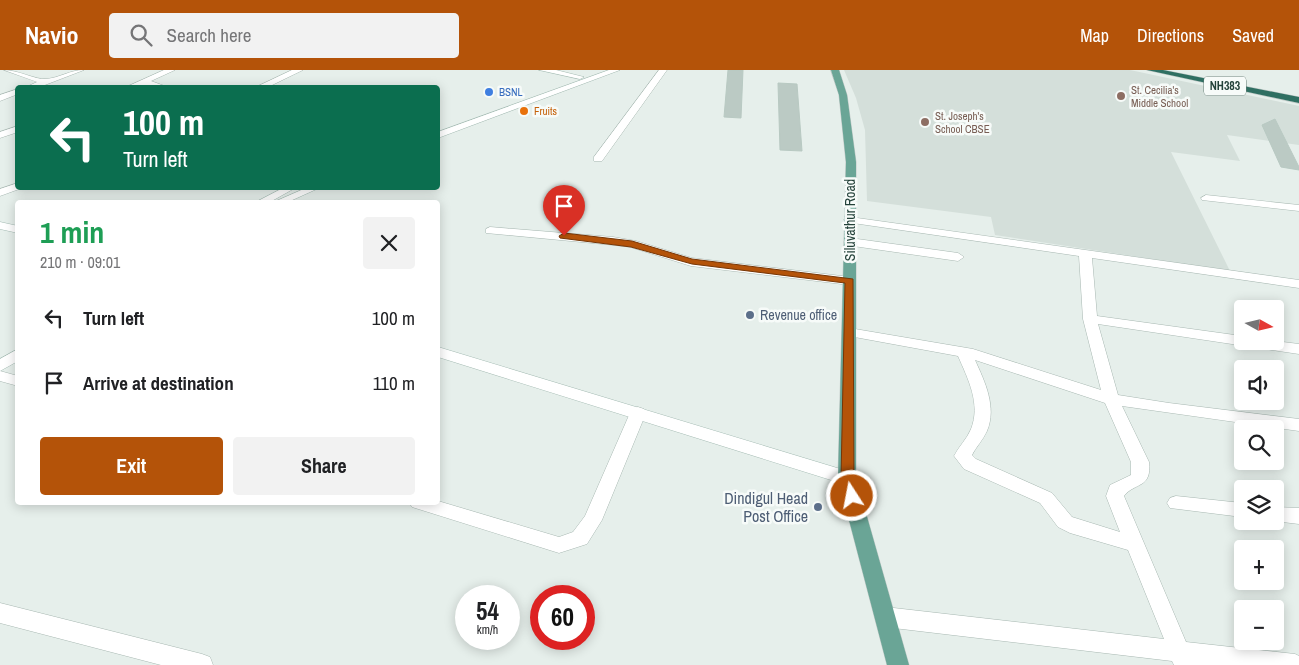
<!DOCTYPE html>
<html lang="en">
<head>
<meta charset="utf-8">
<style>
  :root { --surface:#fff; --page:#f2f2f2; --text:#202124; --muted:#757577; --accent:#b45309 }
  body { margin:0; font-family:"Archivo Narrow",sans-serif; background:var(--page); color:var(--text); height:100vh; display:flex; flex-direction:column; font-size:19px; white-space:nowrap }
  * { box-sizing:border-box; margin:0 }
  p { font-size:16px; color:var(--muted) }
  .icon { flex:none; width:28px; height:28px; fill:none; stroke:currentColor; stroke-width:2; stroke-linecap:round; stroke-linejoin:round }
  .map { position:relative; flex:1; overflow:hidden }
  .panel { position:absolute; left:15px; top:130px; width:425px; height:305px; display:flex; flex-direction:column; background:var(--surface); border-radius:5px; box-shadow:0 2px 12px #0003 }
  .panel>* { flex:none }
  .guide { position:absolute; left:15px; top:15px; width:425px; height:105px; border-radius:5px; box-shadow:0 2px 12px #0003; background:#0b6e4f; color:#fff; overflow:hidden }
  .needle { width:32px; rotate:98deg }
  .controls { position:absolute; left:1234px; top:230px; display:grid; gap:10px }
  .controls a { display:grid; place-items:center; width:50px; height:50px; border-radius:5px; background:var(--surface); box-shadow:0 2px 12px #0003; font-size:25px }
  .speed { position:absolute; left:455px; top:515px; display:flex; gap:10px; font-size:25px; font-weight:700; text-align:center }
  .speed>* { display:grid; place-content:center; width:65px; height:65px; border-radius:50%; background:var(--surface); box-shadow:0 2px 12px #0003; line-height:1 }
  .speed small { font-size:12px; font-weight:400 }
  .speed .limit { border:8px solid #d22; background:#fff; color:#111 }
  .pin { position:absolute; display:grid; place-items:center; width:42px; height:42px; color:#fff; margin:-51px -21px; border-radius:50% 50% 50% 0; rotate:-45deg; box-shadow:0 0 5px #0007 }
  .pin .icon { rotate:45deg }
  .me { position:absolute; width:55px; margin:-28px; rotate:349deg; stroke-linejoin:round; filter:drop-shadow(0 0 4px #0008) }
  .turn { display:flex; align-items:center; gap:18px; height:105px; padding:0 25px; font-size:22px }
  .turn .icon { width:65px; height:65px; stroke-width:2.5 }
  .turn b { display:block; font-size:35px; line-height:42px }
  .round { display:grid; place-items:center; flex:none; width:52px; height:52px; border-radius:5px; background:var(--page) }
  .overview { display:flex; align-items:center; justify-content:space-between; height:85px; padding:0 25px }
  h1 { font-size:30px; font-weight:700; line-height:38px; color:#1e9e55 }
  .button { display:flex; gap:10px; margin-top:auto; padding:10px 25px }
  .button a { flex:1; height:58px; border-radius:5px; background:var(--accent); color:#fff; font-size:20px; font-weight:700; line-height:58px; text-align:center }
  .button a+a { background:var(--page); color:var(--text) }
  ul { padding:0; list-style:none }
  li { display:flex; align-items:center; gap:15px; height:65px; padding:0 25px }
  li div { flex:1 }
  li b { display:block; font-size:19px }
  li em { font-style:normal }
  header { display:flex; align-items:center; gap:30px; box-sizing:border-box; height:70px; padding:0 25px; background:var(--accent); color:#fff }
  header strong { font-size:24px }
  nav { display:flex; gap:28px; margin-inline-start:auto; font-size:18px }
  .search { width:350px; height:45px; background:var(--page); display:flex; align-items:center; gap:12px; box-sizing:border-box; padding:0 18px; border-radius:5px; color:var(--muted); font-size:19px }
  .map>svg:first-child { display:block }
</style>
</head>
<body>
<header>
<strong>Navio</strong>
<div class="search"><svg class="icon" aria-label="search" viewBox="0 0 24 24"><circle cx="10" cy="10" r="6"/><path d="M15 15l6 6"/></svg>Search here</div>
<nav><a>Map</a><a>Directions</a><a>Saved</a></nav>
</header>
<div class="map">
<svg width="1299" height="595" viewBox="0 0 1299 595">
  <rect width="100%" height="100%" fill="#e6efeb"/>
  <!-- built -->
  <path fill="#d4dfda" d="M844,0H1130L1299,36V75L1227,65L1240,91L1171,82L1230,201L995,165L991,147L867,131L865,60L856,28Z"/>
  <!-- building -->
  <path fill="#bbcac4" stroke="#b8c9c2" d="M728,0H743L741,48L724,47Z
    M778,13L797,14L802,81L780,80Z
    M1275,49L1299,97V100L1281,97L1262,55Z"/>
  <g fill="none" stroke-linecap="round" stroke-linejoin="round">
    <defs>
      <path id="street" d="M4,0C18,0 36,10 46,9C59,8 70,0 84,0L37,18H24L37,12Z
        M164,0H175L151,11L170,18C161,18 153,15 145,15C139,15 131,18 124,18Z
        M292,0H303L266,18H254Z
        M659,0H667L602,91H594V87Z
        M18,19V24L0,31V25Z
        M18,56V62L0,68V62Z
        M18,113V118H22L0,126V119Z
        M1206,125L1299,135V141L1202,130L1201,128Z
        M850,147L1299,210V218L1092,188L1097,246L1242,266V271H1275L1299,274V284L1098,254L1118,325L1169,333L1299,349V361L1122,336L1149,392C1152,419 1135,412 1124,426L1186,572L1295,584L1299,586V595H1174L1172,591L885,557L878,554L875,547L878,540L885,537L1164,569L1128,480L1070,463L1058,457L1040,433L964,399L954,386C959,376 967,369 971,359C981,334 968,309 958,286L849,266L842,262L849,258L973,279L1101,320L1083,249L1079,186L846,152L844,150ZM975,290L1105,333L1131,392V405L1110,415L1106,426L1120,462L1072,447L1052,423L976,389L972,385C976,377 983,370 987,361C997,337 985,312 975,290Z
        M490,157L613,167L636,171L692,188L850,207L856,211L850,215L691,196L630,177L613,175L486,163V159Z
        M850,168L958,183L964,187L958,191L846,175L844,172L846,169Z
        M0,301L18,306V316L0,311Z
        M638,337L644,339L646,343L602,450L587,474L559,483L412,437L409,432H438V431L559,467L573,462L585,446L630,343L632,339Z
        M1176,426L1242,433V447L1170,438L1167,433L1170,428Z
        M1275,437L1299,438V454L1274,451Z
        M0,533L202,584L210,587L213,595H161L0,553Z"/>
      <path id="secondary" d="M539,0H556L584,7L580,9Z
        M609,0H620L438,68V62Z
        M283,118H295L270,132H256Z
        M306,118H319L288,132H274Z
        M0,152L18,156V163L0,159Z
        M438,277L847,401L853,403L856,408L853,413L847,415L438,287Z
        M18,279V291L0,301V289Z"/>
      <path id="primary" d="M831,0H839L847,25L856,92V408L909,595H887L838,408L846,92L839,25Z"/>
      <path id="highway" d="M1147,0H1163L1299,27V33Z"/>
    </defs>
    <!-- street casing -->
    <use href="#street" stroke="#a8b8b2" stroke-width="1"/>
    <!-- secondary casing -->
    <use href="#secondary" stroke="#a4bbb3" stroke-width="1"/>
    <!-- primary casing -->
    <use href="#primary" stroke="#c2cac8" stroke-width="1"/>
    <!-- highway casing -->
    <use href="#highway" stroke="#c2cac8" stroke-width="1"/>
    <!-- street -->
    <use href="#street" fill="#fff" fill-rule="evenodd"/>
    <!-- secondary -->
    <use href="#secondary" fill="#fff" fill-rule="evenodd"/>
    <!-- primary -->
    <use href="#primary" fill="#6aa596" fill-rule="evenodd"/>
    <!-- highway -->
    <use href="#highway" fill="#2f6f62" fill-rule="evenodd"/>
  </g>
  <!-- route -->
  <path fill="#b45309" stroke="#753606" d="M564,163L632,171L692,189L853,209L854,408L859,426L857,429H847L841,408L845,213L692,194L631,177L560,168L559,166Z"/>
  <!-- markers -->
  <circle fill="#3f7fe0" stroke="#f7fbf9" stroke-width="2" cx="489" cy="22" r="5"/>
  <g fill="#8d6e63" stroke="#f7fbf9" stroke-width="2">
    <circle cx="1121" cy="26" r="5"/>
    <circle cx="925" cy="52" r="5"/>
  </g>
  <circle fill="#e8710a" stroke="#f7fbf9" stroke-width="2" cx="524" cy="41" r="5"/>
  <g fill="#5c6f8a" stroke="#f7fbf9" stroke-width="2">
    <circle cx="750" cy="245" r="5"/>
    <circle cx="818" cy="437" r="5"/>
  </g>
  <g text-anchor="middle" stroke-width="5" stroke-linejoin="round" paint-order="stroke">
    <!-- far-education labels -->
    <g font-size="11" fill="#785e54" stroke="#f7fbf9" text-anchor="start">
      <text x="1131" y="24">St. Cecilia's<tspan x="1131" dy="13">Middle School</tspan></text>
      <text x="935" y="50">St. Joseph's<tspan x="935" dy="13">School CBSE</tspan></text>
    </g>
    <!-- far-shop labels -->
    <g font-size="11" fill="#366cbe" stroke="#f7fbf9" text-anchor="start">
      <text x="499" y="26">BSNL</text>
    </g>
    <!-- far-food labels -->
    <g font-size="11" fill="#c56008" stroke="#f7fbf9" text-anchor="start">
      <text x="534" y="45">Fruits</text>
    </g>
    <!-- shield labels -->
    <rect fill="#f7fbf9" stroke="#637a73" stroke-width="1" x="1204" y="6.5" width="42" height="19" rx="4"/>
    <g font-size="12" font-weight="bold" fill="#24423a">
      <text x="1225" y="20">NH383</text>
    </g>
    <!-- street labels -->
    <g font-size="14" fill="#24423a" stroke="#f7fbf9">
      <text transform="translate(850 150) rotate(-90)" y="5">Siluvathur Road</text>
    </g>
    <!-- service labels -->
    <g font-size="14" fill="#4e5e75" stroke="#f7fbf9" text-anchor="start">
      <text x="760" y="250">Revenue office</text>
    </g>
    <!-- near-service labels -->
    <g font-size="16" fill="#4e5e75" stroke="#f7fbf9" text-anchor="end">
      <text x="808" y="434">Dindigul Head<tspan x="808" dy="18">Post Office</tspan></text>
    </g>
  </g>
</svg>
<div class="controls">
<a><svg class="needle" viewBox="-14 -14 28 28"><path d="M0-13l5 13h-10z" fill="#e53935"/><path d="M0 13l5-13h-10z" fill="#757577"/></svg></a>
<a><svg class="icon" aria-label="sound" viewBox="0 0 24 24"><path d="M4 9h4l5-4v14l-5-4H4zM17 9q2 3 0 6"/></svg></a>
<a><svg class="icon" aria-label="search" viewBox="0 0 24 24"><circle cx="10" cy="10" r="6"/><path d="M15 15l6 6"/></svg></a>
<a><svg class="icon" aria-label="layers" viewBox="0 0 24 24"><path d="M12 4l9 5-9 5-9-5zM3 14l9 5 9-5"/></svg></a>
<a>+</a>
<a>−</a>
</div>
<div class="speed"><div>54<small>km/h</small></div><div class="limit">60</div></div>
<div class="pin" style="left:564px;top:166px;background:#d93025"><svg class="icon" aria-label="arrive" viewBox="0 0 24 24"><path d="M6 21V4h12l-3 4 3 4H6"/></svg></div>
<svg class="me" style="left:852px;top:426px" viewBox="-20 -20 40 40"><circle r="17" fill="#b45309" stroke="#fff" stroke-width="3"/><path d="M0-11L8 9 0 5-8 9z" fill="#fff"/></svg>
<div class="guide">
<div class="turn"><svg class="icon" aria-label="left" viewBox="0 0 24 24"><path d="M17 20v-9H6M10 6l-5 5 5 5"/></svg><div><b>100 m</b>Turn left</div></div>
</div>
<section class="panel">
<div class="overview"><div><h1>1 min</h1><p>210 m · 09:01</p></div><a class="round"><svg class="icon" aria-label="close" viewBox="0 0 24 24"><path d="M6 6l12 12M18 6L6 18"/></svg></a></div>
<ul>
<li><svg class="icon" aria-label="left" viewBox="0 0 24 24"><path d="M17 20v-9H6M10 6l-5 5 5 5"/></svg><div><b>Turn left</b></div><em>100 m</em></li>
<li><svg class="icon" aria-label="arrive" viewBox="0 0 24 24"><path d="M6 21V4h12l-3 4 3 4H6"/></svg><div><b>Arrive at destination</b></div><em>110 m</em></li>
</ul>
<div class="button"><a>Exit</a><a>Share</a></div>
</section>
</div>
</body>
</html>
